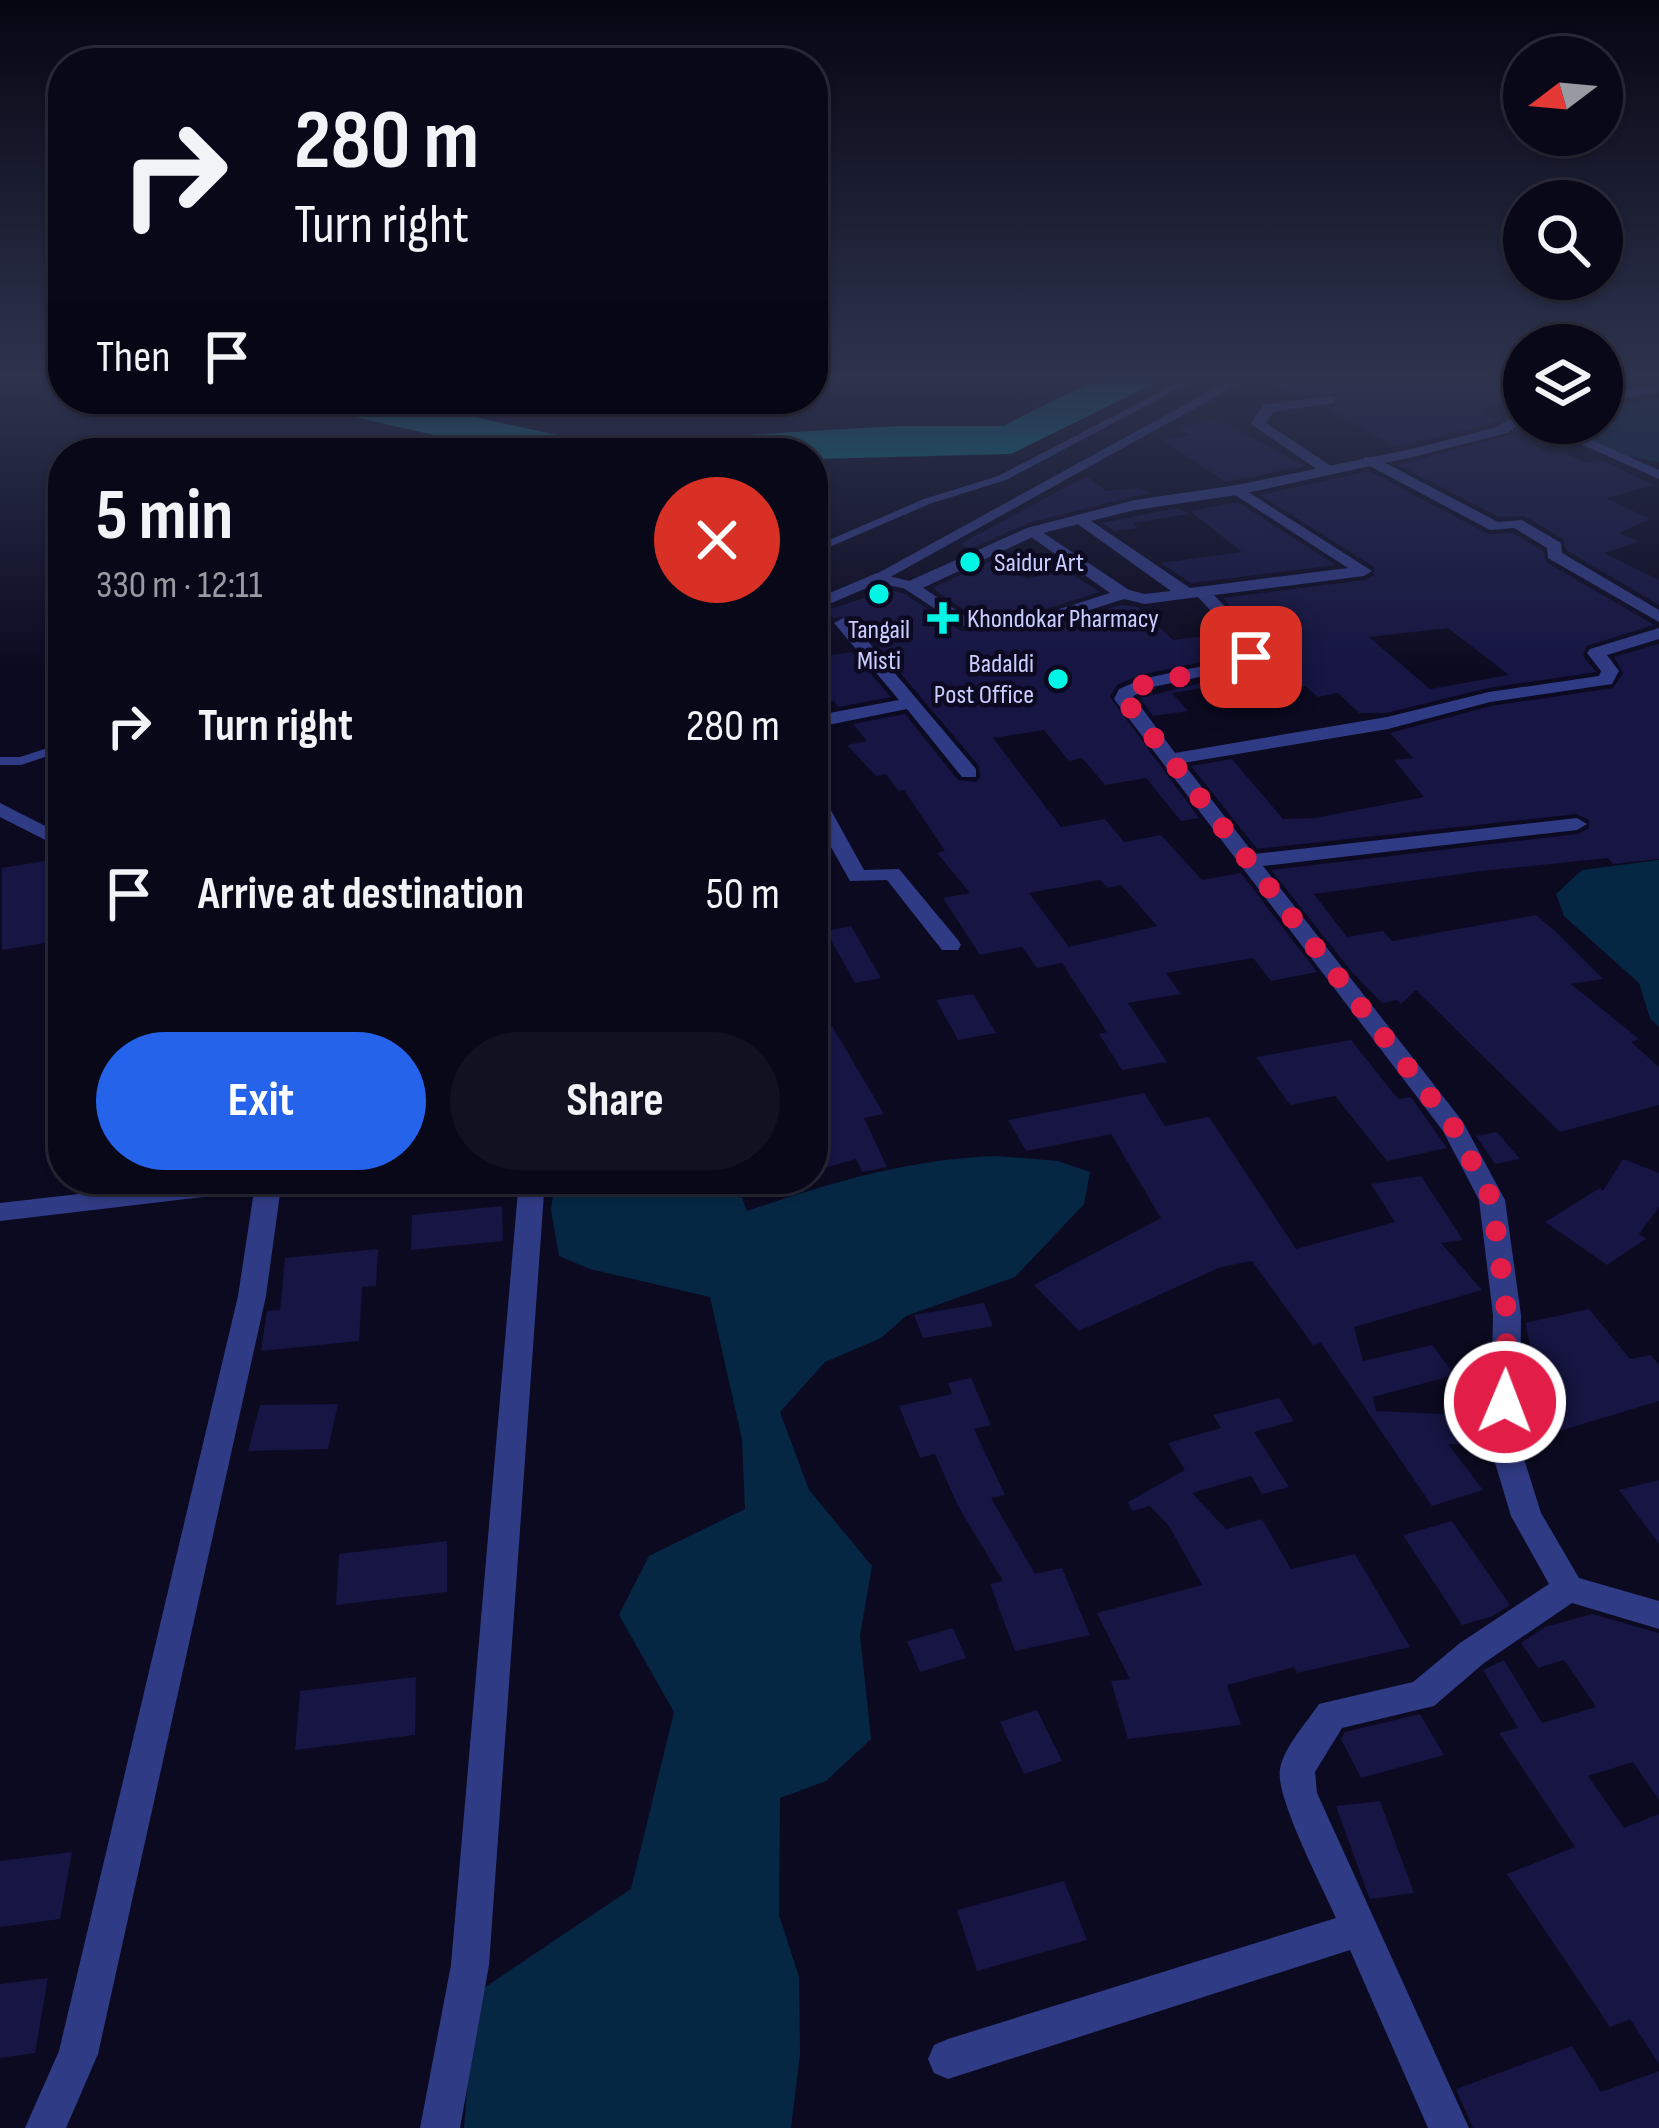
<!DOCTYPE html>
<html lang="en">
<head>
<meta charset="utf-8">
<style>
  :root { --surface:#080819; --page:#112; --text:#f1f3f6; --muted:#989aa2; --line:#292938; --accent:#2563eb }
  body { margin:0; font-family:"Sofia Sans Condensed",sans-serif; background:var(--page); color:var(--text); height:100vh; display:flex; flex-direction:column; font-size:45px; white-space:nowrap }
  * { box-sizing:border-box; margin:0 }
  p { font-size:39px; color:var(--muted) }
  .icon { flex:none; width:66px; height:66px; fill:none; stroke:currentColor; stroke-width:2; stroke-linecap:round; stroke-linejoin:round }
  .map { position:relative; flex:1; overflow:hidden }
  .drawer { position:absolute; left:48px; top:438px; width:780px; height:756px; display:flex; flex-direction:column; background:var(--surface); border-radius:48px; box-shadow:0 3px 9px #0004,0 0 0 3px var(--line) }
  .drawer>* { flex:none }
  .banner { position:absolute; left:48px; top:48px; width:780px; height:366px; border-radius:48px; box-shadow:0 3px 9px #0004,0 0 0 3px var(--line); background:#080819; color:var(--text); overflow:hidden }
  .needle { width:78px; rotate:254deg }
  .controls { position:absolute; left:1503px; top:36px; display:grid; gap:24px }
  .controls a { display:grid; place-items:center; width:120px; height:120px; border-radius:50%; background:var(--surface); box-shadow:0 3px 9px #0004,0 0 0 3px var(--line); font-size:60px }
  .pin { position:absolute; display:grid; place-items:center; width:102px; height:102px; color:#fff; margin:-51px; border-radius:24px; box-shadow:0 6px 18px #0006 }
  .me { position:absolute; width:132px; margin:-66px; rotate:1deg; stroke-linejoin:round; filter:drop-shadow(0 0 9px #0008) }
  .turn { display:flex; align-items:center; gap:42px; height:252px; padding:0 48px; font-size:54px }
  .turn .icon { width:156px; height:156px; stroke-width:2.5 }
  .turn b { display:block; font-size:84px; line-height:102px }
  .then { display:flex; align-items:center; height:114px; padding:0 48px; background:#0003; gap:24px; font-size:45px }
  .round { display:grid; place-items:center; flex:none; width:126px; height:126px; border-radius:63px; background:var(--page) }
  .headline { display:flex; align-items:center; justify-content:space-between; height:204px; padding:0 48px }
  h1 { font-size:72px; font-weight:700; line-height:90px }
  .button { display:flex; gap:24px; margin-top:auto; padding:24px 48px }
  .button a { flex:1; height:138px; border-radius:72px; background:var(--accent); color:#fff; font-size:48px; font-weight:700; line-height:138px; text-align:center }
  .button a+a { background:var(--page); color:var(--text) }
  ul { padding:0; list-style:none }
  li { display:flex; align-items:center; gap:36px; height:168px; padding:0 48px }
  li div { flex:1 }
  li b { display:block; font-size:45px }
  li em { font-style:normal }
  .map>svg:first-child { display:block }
</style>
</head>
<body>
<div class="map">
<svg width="1659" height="2128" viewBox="0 0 1659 2128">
  <rect width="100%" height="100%" fill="#0b0a21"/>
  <!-- water -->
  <path fill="#062744" d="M1659,398V462L1620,455L1569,429L1568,423H1602V408Z
    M1659,860V1027L1650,1018L1639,983L1564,916L1556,894L1582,870Z
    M996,1156L1058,1161L1090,1172L1084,1204L1015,1277L906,1316L881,1338L825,1362L780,1412L809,1490L872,1566L860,1635L871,1739L826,1781L780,1798L779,1915L799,1977L800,2054L791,2128H464L475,1994L631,1889L674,1712L619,1615L649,1556L745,1509L742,1439L710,1297L590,1269L559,1256L551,1210L555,1179H735L747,1211C829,1183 909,1159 996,1156Z"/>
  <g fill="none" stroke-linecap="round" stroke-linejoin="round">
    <!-- taxiway -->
    <path fill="#068083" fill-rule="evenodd" d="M1105,375H1160L1153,384L1011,454L813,459V453H654L661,443L678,439L897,426H1003Z
      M309,399H393L593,443L600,453H513L315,408Z"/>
  </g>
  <!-- building -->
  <path fill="#161543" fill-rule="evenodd" d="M1299,375H1524V400L1477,410L1499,421L1495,423L1396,447L1328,409L1338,406L1336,393L1293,396L1268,379Z
    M1218,420L1300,463L1305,466L1226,482L1163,440L1190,435L1178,428Z
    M1513,434L1550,454L1563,452L1585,463L1602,460L1653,485L1606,498L1650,519L1619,533L1639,542L1604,553L1659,580V605L1566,550L1563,539L1524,516L1499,517L1398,465Z
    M1369,471L1488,534L1513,533L1543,551L1546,562L1654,625L1586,646L1583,656L1596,672L1488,688L1386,713H1359L1338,693L1318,697L1305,686L1240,696L1228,684L1172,693L1188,711L1153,716L1140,698L1257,669L1263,664L1251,630L1223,598L1365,580L1374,575V567L1260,495ZM1448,628L1509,675L1430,689L1369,637Z
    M1087,476L1106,491L1138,488L1149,493L1031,522L970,549L960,544Z
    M1238,502L1335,565L1191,583L1161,563L1242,552L1190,511Z
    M1177,508L1189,514L1132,523L1137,528L1114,531L1102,523Z
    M990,562L1028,579L1063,569L1100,592L1046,609L966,611L932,588Z
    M889,590L903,593L961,631L1049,628L1121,605L1138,607L1173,640L1224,634L1234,655L1140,675L1117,685L1110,697L1199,818L1181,821L1146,778L1105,785L1082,758L1069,761L1044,730L993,738L1061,827L1105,819L1124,842L1161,835L1202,880L1241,873L1317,972L1271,981L1253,958L1166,973L1181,994L1128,1003L1167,1062L1122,1070L1099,1034L1107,1032L1062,963L1037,968L1022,947L980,955L943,898L970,893L937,853L945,851L904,790L898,791L886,774L876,776L847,745L867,741L853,724L905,714L958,780L976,782L980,777L979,766L852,616L834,618L825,611ZM1100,880L1108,888L1121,885L1157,926L1069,947L1029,893Z
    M1659,644V859L1613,864L1608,858L1482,871L1314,894L1347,937L1383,931L1392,941L1536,915L1554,930L1603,979L1571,984L1639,1039L1631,1042L1659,1067V1105L1560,1132L1416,990L1401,1004L1397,1000L1382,1003L1351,971L1271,870L1578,834L1589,828V820L1576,814L1257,849L1191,766L1232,759L1283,819L1315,818L1424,797L1394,760L1413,758L1390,733L1491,706L1613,688L1623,673L1614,657Z
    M852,652L891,697L838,707L834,701L813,704V658Z
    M63,858V940L2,950V868Z
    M851,926L881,978L855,983L826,931Z
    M973,994L996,1033L958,1040L936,1000Z
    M832,1026L884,1114L864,1118L887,1167L862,1172L856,1159L813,1171V1031Z
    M1351,1040L1398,1099L1411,1097L1447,1148L1387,1161L1335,1096L1290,1105L1256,1057Z
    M1144,1093L1165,1126L1209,1117L1296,1249L1395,1222L1371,1184L1421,1176L1463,1240L1441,1243L1482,1290L1354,1327L1363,1361L1432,1345L1455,1375L1373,1397L1376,1411L1484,1416L1486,1446L1448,1444L1483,1490L1432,1506L1321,1343L1313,1345L1252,1261L1221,1267L1079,1331L1034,1285L1161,1218L1111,1134L1026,1151L1008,1120Z
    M1497,1132L1520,1159L1495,1164L1476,1136Z
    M1623,1159L1659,1173V1207L1639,1234L1646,1239L1607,1265L1545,1222L1600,1188L1603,1191Z
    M502,1206L503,1241L411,1250L412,1215Z
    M378,1249L376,1286L362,1287L359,1341L261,1351L267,1311L280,1310L285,1258Z
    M984,1303L993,1326L923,1338L914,1315Z
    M1589,1309L1630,1359L1651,1355L1659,1365V1401L1546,1435L1530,1415L1541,1391L1525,1323Z
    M971,1378L991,1425L974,1429L1005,1495L991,1498L1035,1574L1062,1568L1090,1635L1015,1651L990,1584L1003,1581L958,1506L935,1454L920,1458L899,1406L952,1394L948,1383Z
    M1279,1398L1294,1421L1254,1432L1289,1487L1262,1494L1251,1476L1192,1493L1226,1529L1262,1519L1291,1569L1355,1554L1410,1647L1297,1673L1294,1667L1227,1685L1241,1725L1128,1739L1111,1681L1130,1679L1097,1613L1202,1585L1169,1526L1150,1506L1132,1511L1128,1502L1185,1470L1168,1443L1221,1428L1213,1415Z
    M338,1404L328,1449L248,1451L260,1405Z
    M1659,1480V1544L1619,1490Z
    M1452,1521L1510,1605L1493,1616L1462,1625L1403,1535Z
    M447,1541V1592L336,1605L339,1554Z
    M1592,1614L1659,1633V1800L1633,1762L1588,1776L1624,1828L1659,1814V2064L1630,2019L1610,2027L1507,1874L1575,1847L1499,1733L1518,1728L1483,1670L1504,1660L1542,1723L1596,1707L1564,1660L1538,1668L1521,1643L1545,1627Z
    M953,1628L966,1658L920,1672L907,1641Z
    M416,1677L415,1735L295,1750L300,1691Z
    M1037,1710L1062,1761L1024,1774L1000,1722Z
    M1420,1714L1444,1755L1361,1778L1341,1739L1345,1732Z
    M1380,1801L1414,1893L1370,1899L1366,1889L1336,1806Z
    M72,1852L60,1919L0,1927V1861Z
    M1064,1881L1087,1940L977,1971L957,1910Z
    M48,1978L35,2053L0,2058V1984Z
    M1572,2046L1601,2092L1659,2071V2128H1473L1456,2089Z"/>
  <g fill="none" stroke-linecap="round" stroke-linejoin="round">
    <!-- service -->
    <path fill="#303b85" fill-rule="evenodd" d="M1193,375H1204L1006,480L932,503L813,554V547L924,499L998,476Z
      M63,743V751L21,765H0V757H20Z"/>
    <!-- minor -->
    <path fill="#303b85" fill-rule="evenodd" d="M1239,375H1255L883,581L869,578Z
      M1330,396L1335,397V403L1273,412L1266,423L1331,466V472H1321L1251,424L1263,405Z
      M1534,423H1553L1659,470V479Z
      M1364,457H1374L1498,522L1522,520L1561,543L1562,553L1659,610V622L1548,558L1547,548L1514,528L1490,530L1364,463Z
      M1237,485L1372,571L1364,576L1214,595L1242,624L1259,661L1256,665L1153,687L1133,696L1175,753L1387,717L1489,692L1599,676L1601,671L1587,653L1590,649L1659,628V639L1607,655L1619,671L1612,684L1490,702L1388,729L1183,763L1254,854L1577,818L1587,824L1577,830L1263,866L1463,1122L1505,1200L1521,1315L1520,1446L1541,1513L1579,1578L1659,1601V1629L1572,1603L1484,1663L1434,1706L1342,1728L1315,1772L1317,1793L1469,2128H1428L1350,1950L948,2079L934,2073L928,2059L934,2045L948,2039L1336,1918C1323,1888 1275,1797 1280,1769C1284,1747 1307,1722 1319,1704L1413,1682L1460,1643L1549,1584L1511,1516L1490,1446L1493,1315L1479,1200L1443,1131L1114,699L1119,689L1142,679L1240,658L1225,626L1198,597L1145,604L1124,599L1049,623L961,626L902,587L916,583L965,616L1047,613L1110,593L1027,534L1025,531L1033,526L1129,590L1145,594L1171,591L1075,522V516L1081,514L1190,588L1348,568L1232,493L1229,490Z
      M843,618L849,619L976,769V777H962L907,709L813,728V716L899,700L834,623Z
      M813,790L823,796L864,870L899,869L958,940L961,945L958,950H942L887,880L850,881L813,815Z
      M210,1179H282L266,1296L98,2054L66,2128H25L59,2051L238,1296L254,1191L0,1221V1203Z
      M519,1179H545L489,1965L460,2128H420L451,1965Z"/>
    <!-- tertiary -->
    <path fill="#303b85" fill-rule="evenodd" d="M1659,384V392L1602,402V394Z
      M1524,410V421L1507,433L1417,456L1237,495L1135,510L1039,534L916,591L878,583L813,611V600L877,573L909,581L1027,528L1135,500L1237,485L1416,448L1497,427Z
      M0,803L63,835V849L0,817Z"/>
  </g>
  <!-- sky -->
  <linearGradient id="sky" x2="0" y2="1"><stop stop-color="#060612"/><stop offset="0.56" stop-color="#2e334e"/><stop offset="1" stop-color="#2e334e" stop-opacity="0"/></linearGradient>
  <rect width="1659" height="672" fill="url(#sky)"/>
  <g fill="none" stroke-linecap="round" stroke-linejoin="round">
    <!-- route -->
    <path stroke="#e11d48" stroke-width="21" stroke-dasharray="0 37.8" d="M1251,657L1245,664L1148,683L1125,692L1124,699L1454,1128L1492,1200L1507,1315L1505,1402"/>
  </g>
  <!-- markers -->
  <g fill="#00f5e5" stroke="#0b0a21" stroke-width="4.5">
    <circle cx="970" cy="562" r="12"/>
    <circle cx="879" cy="594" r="12"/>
    <path d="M937 600h12v12h12v12h-12v12h-12v-12h-12v-12h12z"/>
    <circle cx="1058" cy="679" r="12"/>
  </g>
  <g text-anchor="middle" stroke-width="9" stroke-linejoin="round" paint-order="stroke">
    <!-- far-poi labels -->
    <g font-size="27" fill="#cacdff" stroke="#0b0a21" text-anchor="start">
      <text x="994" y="571">Saidur Art</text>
      <text x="967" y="627">Khondokar Pharmacy</text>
      <text x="879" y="638" text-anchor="middle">Tangail<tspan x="879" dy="31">Misti</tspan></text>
      <text x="1034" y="672" text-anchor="end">Badaldi<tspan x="1034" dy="31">Post Office</tspan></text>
    </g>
  </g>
</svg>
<div class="controls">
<a><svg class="needle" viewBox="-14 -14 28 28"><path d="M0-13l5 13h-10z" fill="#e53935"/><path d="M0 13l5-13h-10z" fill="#989aa2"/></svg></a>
<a><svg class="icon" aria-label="search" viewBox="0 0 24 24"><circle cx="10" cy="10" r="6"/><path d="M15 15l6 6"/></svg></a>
<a><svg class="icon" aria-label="layers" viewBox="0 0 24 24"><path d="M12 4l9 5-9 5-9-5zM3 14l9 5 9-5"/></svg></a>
</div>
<div class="pin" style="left:1251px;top:657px;background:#d93025"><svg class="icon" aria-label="arrive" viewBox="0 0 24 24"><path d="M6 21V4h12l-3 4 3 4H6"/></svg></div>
<svg class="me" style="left:1505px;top:1402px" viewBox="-20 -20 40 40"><circle r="17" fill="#e11d48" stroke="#fff" stroke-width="3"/><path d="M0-11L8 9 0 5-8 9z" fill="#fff"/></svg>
<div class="banner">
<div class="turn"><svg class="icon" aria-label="right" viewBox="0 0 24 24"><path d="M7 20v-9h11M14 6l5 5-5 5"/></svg><div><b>280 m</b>Turn right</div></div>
<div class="then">Then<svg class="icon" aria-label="arrive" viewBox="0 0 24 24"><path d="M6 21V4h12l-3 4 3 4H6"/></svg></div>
</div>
<section class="drawer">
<div class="headline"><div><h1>5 min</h1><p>330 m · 12:11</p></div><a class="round" style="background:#d93025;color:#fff"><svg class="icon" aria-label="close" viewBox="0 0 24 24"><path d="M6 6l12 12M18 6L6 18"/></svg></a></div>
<ul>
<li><svg class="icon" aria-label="right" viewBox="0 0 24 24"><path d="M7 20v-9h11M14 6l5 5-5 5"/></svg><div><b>Turn right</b></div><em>280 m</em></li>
<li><svg class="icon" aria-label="arrive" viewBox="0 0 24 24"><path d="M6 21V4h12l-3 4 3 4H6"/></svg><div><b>Arrive at destination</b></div><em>50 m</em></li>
</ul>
<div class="button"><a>Exit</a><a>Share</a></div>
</section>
</div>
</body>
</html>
